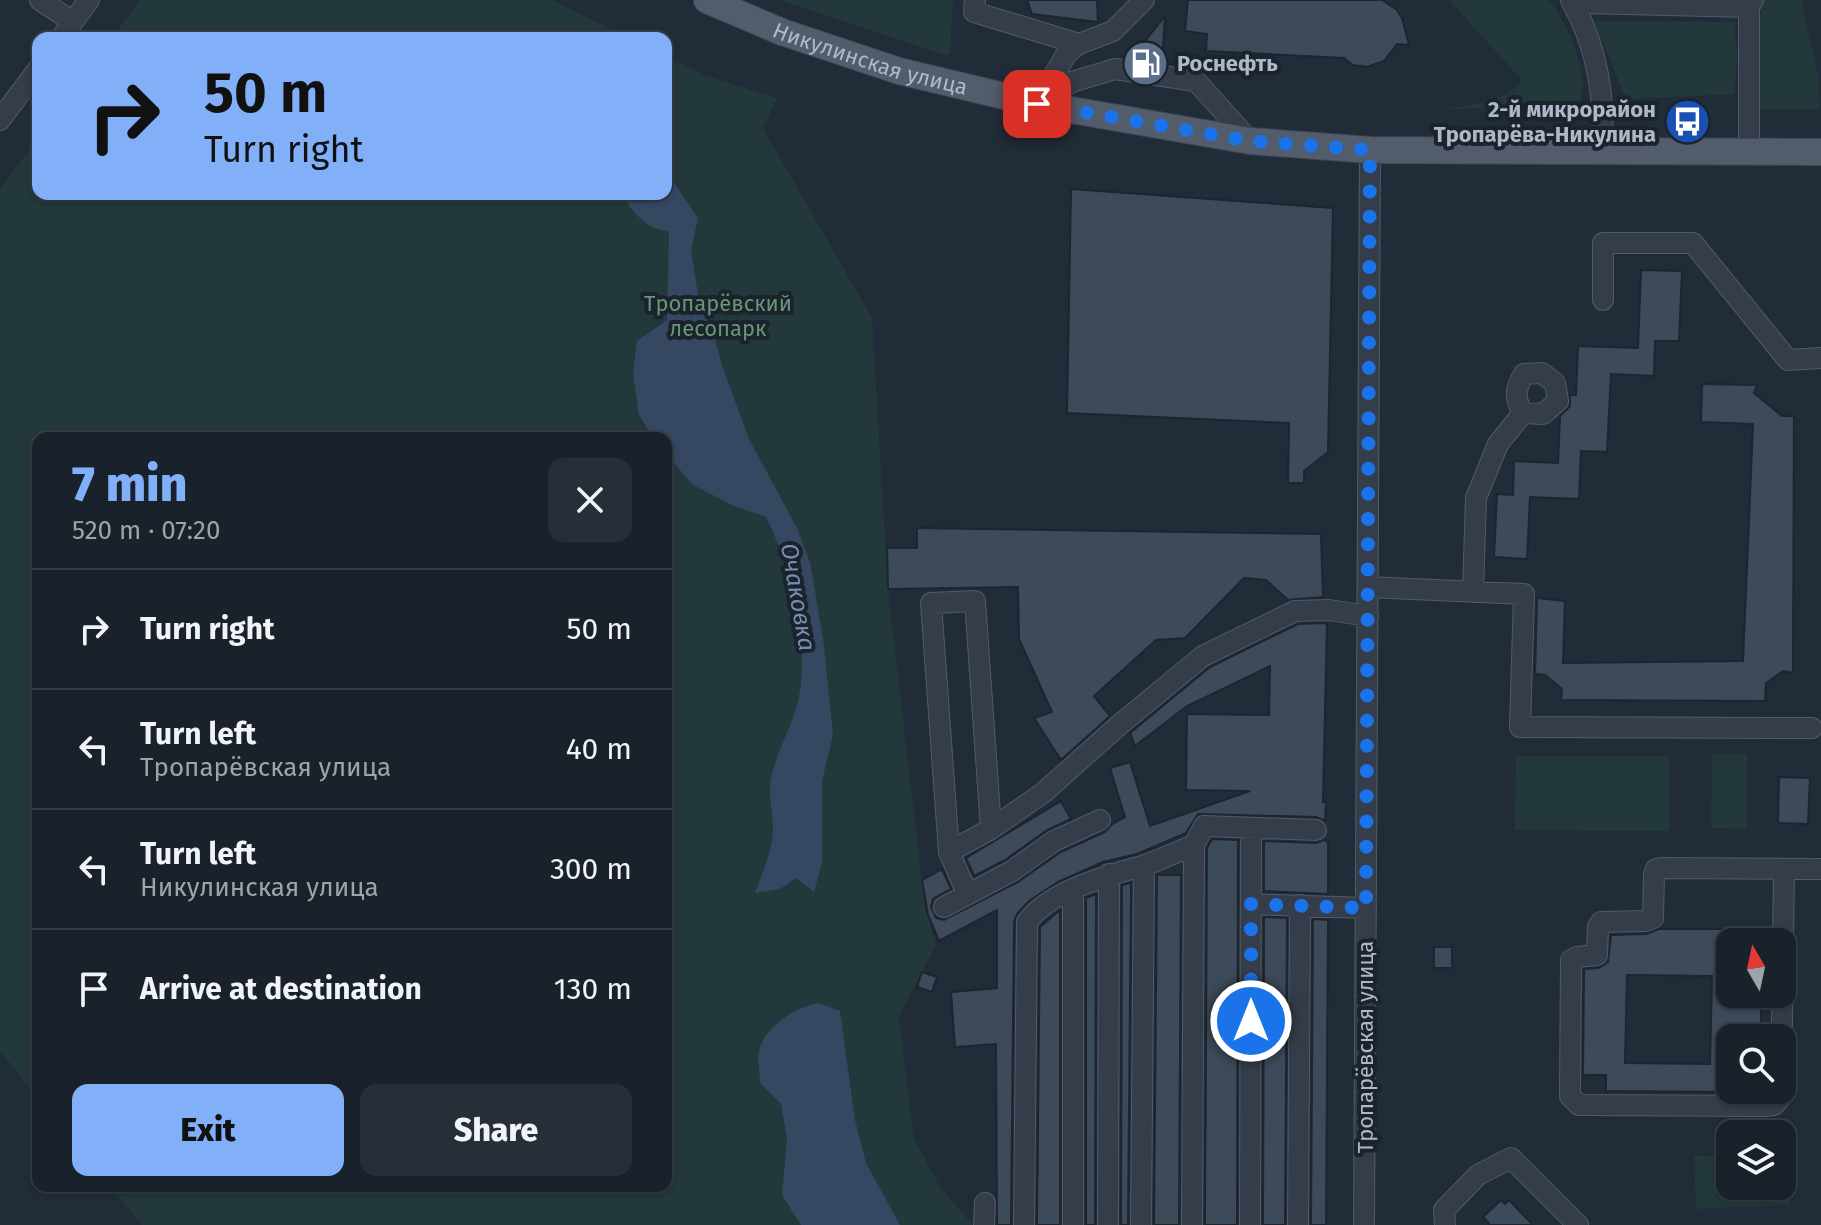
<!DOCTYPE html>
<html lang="en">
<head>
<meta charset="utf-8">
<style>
  :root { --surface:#19212b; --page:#262e37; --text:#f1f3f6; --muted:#9fa3a9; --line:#373e47; --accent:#82b0f8 }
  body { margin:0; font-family:"Fira Sans",sans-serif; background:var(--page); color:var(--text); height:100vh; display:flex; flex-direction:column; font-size:30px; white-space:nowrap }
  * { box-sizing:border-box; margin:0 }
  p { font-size:26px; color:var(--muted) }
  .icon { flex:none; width:44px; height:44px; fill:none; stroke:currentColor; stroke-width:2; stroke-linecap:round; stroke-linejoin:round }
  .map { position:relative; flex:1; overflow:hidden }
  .panel { position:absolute; left:32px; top:432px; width:640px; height:760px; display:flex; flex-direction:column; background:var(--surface); border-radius:16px; box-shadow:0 2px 6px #0004,0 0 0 2px var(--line) }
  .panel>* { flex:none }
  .banner { position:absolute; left:32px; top:32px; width:640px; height:168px; border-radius:16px; box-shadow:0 2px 6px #0004,0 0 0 2px var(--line); background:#82b0f8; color:#111; overflow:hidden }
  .needle { width:52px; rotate:351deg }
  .fabs { position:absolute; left:1716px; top:928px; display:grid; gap:16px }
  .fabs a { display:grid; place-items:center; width:80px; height:80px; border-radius:16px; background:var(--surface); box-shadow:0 2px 6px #0004,0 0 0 2px var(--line); font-size:40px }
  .pin { position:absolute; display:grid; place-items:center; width:68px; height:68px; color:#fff; margin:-34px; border-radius:16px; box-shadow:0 4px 12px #0006 }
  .me { position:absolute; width:88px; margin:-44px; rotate:0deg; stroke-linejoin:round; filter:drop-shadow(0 0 6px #0008) }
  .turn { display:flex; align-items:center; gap:28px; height:168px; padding:0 40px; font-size:36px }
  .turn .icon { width:104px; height:104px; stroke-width:2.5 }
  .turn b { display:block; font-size:56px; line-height:68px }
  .round { display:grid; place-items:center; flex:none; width:84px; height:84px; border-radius:16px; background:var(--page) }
  .summary { display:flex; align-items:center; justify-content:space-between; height:136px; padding:0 40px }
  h1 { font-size:48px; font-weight:800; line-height:60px; color:var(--accent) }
  .button { display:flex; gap:16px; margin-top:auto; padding:16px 40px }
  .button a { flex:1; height:92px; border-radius:16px; background:var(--accent); color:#111; font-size:32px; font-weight:800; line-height:92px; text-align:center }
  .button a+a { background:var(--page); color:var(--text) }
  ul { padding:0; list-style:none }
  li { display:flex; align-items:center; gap:24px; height:120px; padding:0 40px; border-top:2px solid var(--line) }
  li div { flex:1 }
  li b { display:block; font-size:30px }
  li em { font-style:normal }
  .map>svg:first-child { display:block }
</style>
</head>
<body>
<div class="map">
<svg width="1821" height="1225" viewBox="0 0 1821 1225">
  <rect width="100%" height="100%" fill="#212c39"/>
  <!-- green -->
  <path fill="#23383a" d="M140,0H552L629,38H112Z
    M779,0H953L950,53L945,55Z
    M1449,0H1549C1567,22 1592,77 1579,103L1439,110C1466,104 1506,104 1522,80Z
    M1762,0H1804L1803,7L1819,80L1820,110L1757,109L1758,38Z
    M1594,21L1734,22L1737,55L1735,94L1626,99Z
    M666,56L704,75L777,98L763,128L872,318L888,589L925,908L936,945L899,1016L914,1138L940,1187L973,1225H142L110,1186H666V438H38V1098L0,1051V189L38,138V194H666Z
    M1712,754H1747V829L1711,828Z
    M1516,756H1669V831L1515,830Z
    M1788,1152L1790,1205L1696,1209L1694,1156L1730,1155V1186H1782V1153Z"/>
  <!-- water -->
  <path fill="#354761" d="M666,171L698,218L691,250L699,301L713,333L722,365L749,439L797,528L810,562L824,645L833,735L822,781V862L814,892L796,878L780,889L755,893C761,876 769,858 772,840C776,820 767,799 771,779C776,750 796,721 800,691C808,638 790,564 766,517L734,506L693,485L666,454V438H653L639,415L633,373L637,341L667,320L669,231C650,230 641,220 628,205L630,194H666Z
    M819,1003L840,1011L855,1120L866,1163L900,1225H801L782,1195L787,1138L781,1104L760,1083C760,1075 758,1065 758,1057C760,1029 794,1007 819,1003Z"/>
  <!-- building -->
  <path fill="#3d4a59" stroke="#1c2530" stroke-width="2" fill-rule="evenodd" d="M1027,0H1097L1098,22L1032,14Z
    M1188,0H1382L1397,10L1402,18L1409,45L1397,44L1384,61L1367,67L1353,65L1344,58L1206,51L1207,34L1185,31Z
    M1165,16L1162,62L1182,64L1185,66L1126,58H1137L1138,41H1145Z
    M1071,189L1333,208L1328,452L1304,471V483H1288L1289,423L1067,413Z
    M1641,270L1682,271L1679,341H1655L1654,376L1611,374L1607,452L1581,451L1579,499L1530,497L1527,559L1494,557L1497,494L1513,495L1514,461L1558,463L1560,416L1570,406V395H1576L1578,346L1638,348Z
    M1702,384L1757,385L1754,393L1782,416H1794L1793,673L1783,671L1766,683L1765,701L1561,700L1562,689L1545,675L1535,674L1537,598L1565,601L1563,663L1743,661L1753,424L1701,422Z
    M917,528L1321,534L1323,597L1288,600L1266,580L1244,578L1185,638L1156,640L1094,696L1110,716L1061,760L1034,718L1052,712L1019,639L1018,587L888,589L887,548H917Z
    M1327,623L1323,802H1326L1325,821L1316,817L1198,814L1186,833L1137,854L1103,862L1058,882L1029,901L1017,914L1014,922L1011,1225H997L996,1044L955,1047L951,992L997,988V910L939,941L928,915L922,880L942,869L951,889L933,899L931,907L936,918L944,920L1018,882L1061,852L1105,832L1112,824L1125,817L1110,768L1130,762L1150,826L1250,791L1186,790L1187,714L1269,715L1270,666L1187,706L1135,746L1130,733L1210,667L1298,624Z
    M1779,777L1810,778L1808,824L1778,823Z
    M1061,801L1071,819L1047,830L1005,860L974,876L966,858Z
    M1212,839L1238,840L1237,1225H1205L1207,848Z
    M1324,840L1328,842V894L1264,891V841L1316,843Z
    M1157,875H1181L1179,1225H1154Z
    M1131,883L1128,1225H1121L1122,885Z
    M1096,894L1095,1225H1086V898Z
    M1060,910V1225H1037L1040,927Z
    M1264,917L1287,918L1285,1225H1263Z
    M1313,919L1328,920L1326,1225H1311Z
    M1659,929H1730V994H1761V1038H1730V1092L1606,1091V1075H1583L1584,969L1599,968L1608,962L1611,935L1646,934ZM1627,975L1712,976L1710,1064L1625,1063Z
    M1434,947H1452V968H1434Z
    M922,972L937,977L932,992L917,987Z
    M1501,1200L1505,1204L1509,1200L1533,1225H1490L1483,1217Z"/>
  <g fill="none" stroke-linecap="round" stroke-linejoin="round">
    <defs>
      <path id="minor" d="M40,0L73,22
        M975,0L974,12L1079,44
        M1571,0C1598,48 1605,97 1602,152
        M1749,0V152
        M1583,3L1749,7L1753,0
        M61,38L89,0
        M1039,101L1067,53L1079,44L1113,31L1144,0
        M1037,104L1072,82L1115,69L1196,81L1250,141
        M0,120L38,69
        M1603,300V243H1693L1788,360L1821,358
        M1368,587L1524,594L1520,727L1812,728
        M1473,592L1476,498L1498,444L1523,413L1543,414L1558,401L1555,383L1542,373L1524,374C1515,389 1514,398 1523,413
        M949,852L931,603L975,601L991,829
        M1784,869L1781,1097L1774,1105L1765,1106L1579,1105L1570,1096L1571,960L1577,957L1597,955L1598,927L1601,922L1646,921L1653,918L1654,875L1656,869L1661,868L1821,869
        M1073,891V1225
        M967,893L949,852L991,829L1043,793L1118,726L1203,656L1295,611L1329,610L1368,616
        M1251,904L1366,908
        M944,907L1012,871L1054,841L1100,820
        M984,1225L985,1203
        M1024,1225L1027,922C1049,891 1107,876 1142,866C1160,860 1177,852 1194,845L1204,826L1316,830
        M1108,1225L1109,874
        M1141,1225L1144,865
        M1192,1225L1194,845
        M1250,1225L1251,828
        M1298,1225L1300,905
        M1364,1225L1370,150
        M1445,1225L1444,1210L1478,1175L1511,1158L1578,1225"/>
      <g id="major">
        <path id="s1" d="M707,0L782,32L899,71L1037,104L1250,141L1370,150L1821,152"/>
      </g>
    </defs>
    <!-- minor casing -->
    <use href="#minor" stroke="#525b67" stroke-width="22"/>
    <!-- major casing -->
    <use href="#major" stroke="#3e4753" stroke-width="28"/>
    <!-- minor -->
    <use href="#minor" stroke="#353d4a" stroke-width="20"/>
    <!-- major -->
    <use href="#major" stroke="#535c6a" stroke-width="26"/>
  </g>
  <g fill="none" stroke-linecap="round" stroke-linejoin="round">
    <!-- route -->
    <path stroke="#1a73e8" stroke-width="14" stroke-dasharray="0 25.2" d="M1037,104L1250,141L1370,150L1366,908L1251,904V1021"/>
  </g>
  <!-- icons -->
  <defs>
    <symbol id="fuel-disc" viewBox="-11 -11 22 22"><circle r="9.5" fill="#5c6f8a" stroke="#1a232e"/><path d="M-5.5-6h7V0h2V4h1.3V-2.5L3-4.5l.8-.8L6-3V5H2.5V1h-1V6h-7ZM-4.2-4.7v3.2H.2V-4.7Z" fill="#fff"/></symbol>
    <symbol id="bus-disc" viewBox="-11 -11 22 22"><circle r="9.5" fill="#1a4fb4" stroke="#1a232e"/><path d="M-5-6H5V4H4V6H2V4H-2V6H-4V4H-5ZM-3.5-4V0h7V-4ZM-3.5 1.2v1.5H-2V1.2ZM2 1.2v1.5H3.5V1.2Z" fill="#fff"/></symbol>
  </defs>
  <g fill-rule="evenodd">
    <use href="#fuel-disc" x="1120" y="38" width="51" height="51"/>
    <use href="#bus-disc" x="1662" y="96" width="51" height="51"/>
  </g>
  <g text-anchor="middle" stroke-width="8" stroke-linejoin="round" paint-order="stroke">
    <!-- street labels -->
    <g font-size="22" fill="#afb8c6" stroke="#1a232e">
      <text dy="8" stroke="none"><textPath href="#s1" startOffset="174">Никулинская улица</textPath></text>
      <text transform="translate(1365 1047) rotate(-90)" y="8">Тропарёвская улица</text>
    </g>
    <!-- poi labels -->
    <g font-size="22" font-weight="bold" fill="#afb8c6" stroke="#1a232e" text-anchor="start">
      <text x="1177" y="71">Роснефть</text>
      <text x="1656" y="117" text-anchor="end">2-й микрорайон<tspan x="1656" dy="25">Тропарёва-Никулина</tspan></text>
    </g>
    <!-- park labels -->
    <g font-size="22" fill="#679771" stroke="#1a232e">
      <text x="718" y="311">Тропарёвский<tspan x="718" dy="25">лесопарк</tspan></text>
    </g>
    <!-- water labels -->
    <g font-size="24" font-style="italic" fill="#778fae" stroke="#1a232e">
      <text transform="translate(798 597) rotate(80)" y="8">Очаковка</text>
    </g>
  </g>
</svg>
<div class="fabs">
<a><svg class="needle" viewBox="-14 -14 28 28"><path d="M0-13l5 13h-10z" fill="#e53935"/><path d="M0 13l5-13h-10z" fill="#9fa3a9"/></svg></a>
<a><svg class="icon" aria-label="search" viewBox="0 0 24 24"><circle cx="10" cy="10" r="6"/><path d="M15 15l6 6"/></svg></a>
<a><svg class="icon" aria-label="layers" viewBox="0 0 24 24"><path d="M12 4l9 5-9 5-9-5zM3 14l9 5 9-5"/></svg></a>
</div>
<div class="pin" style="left:1037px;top:104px;background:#d93025"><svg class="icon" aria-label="arrive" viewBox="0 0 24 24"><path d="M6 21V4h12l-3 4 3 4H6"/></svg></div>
<svg class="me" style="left:1251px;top:1021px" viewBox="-20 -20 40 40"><circle r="17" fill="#1a73e8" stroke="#fff" stroke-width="3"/><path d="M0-11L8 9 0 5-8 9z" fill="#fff"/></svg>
<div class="banner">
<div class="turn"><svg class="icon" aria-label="right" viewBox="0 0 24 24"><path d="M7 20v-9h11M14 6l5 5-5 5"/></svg><div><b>50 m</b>Turn right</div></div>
</div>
<section class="panel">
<div class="summary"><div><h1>7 min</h1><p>520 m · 07:20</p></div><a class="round"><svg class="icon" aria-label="close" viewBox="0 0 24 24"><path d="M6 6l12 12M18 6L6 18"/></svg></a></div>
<ul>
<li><svg class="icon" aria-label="right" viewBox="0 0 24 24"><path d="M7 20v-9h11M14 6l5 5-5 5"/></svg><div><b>Turn right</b></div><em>50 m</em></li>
<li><svg class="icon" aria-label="left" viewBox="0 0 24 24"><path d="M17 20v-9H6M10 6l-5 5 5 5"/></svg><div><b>Turn left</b><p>Тропарёвская улица</p></div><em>40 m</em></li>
<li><svg class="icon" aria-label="left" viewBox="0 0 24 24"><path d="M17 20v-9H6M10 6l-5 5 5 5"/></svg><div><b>Turn left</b><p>Никулинская улица</p></div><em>300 m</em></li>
<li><svg class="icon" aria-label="arrive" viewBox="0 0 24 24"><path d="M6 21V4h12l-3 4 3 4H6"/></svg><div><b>Arrive at destination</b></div><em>130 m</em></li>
</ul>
<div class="button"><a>Exit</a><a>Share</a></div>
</section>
</div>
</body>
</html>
